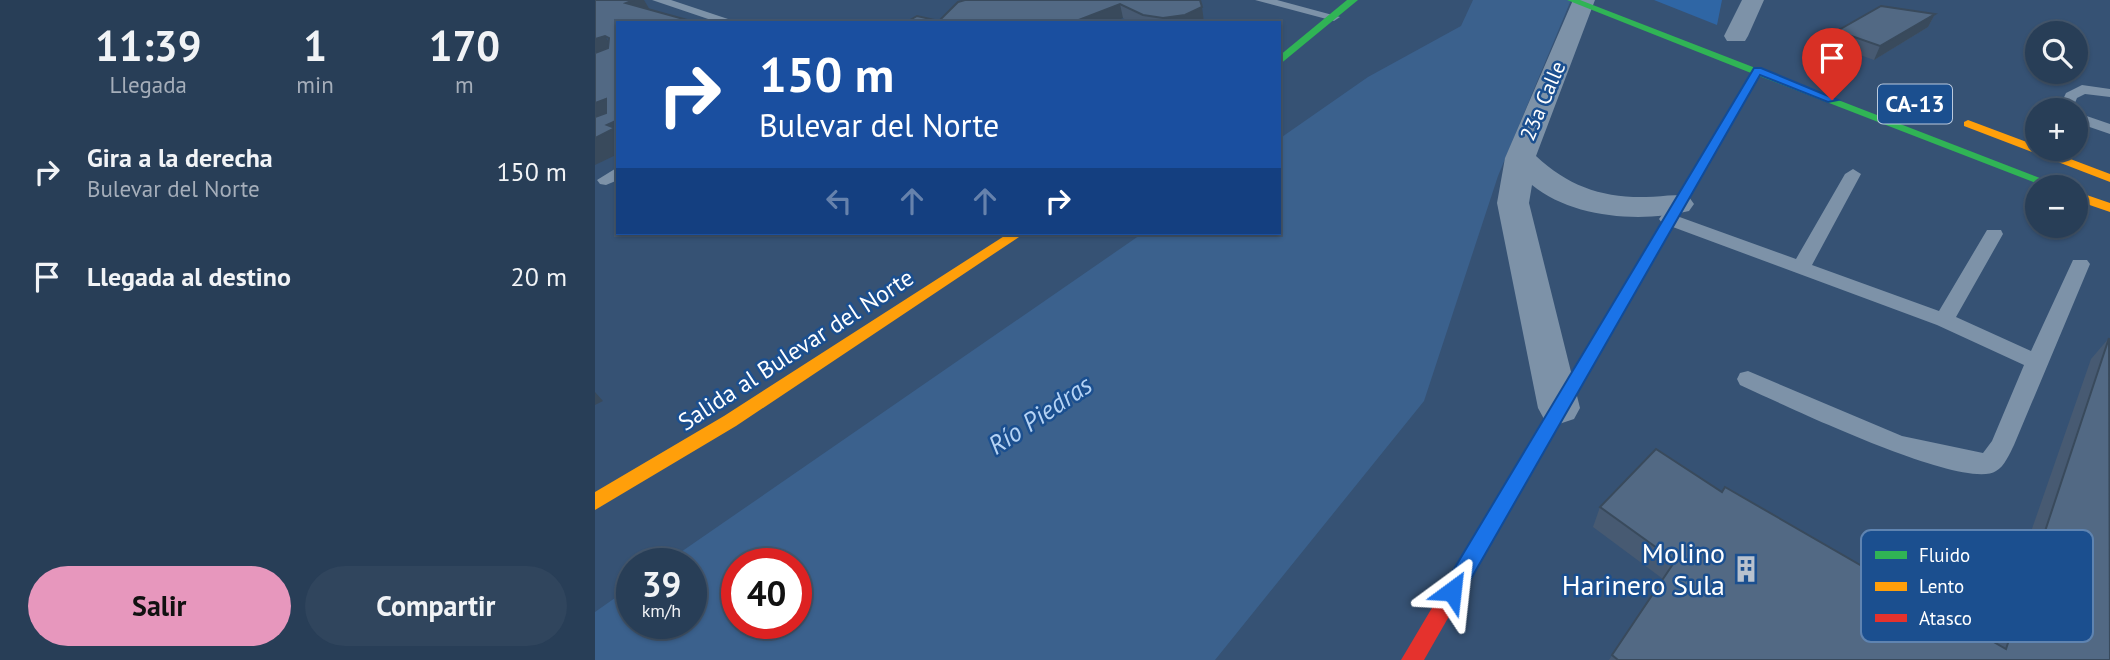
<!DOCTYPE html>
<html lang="es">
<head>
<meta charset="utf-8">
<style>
  :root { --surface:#283e57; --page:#30455d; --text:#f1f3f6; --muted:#a5aeba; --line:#44576d; --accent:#e797bd }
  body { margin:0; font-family:"PT Sans",sans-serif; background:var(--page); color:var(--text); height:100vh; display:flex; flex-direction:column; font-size:26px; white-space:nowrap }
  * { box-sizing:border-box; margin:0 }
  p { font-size:23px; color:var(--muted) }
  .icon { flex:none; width:38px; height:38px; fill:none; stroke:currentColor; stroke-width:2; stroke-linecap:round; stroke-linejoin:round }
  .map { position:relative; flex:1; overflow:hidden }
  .side { display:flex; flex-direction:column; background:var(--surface); width:595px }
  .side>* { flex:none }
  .top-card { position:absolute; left:21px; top:21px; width:665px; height:214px; border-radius:0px; box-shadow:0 2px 5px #0004,0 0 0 2px var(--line); background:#1a4fa0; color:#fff; overflow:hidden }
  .buttons { position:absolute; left:1430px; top:21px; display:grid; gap:14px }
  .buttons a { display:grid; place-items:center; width:63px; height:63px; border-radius:50%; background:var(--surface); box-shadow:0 2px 5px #0004,0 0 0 2px var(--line); font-size:35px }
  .speed { position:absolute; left:21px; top:548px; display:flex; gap:14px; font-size:35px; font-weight:700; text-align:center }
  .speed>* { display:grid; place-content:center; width:91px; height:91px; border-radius:50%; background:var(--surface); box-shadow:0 2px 5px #0004,0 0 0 2px var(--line); line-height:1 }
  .speed small { font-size:18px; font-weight:400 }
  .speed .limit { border:10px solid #d22; background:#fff; color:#111 }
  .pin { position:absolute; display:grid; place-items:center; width:60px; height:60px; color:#fff; margin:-72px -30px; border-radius:50% 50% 50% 0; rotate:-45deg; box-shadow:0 0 7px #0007 }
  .pin .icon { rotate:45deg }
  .me { position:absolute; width:77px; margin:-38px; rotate:30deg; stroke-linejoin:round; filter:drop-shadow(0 0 5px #0008) }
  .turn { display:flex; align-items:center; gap:24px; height:147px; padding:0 28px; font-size:32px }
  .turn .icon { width:91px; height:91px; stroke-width:2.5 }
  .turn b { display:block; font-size:49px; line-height:60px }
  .lanes { display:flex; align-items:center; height:66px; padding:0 28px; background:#0003; justify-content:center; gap:35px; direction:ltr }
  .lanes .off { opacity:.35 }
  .eta { display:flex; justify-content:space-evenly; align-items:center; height:119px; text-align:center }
  .eta b { font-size:42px; font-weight:800; line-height:49px }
  .primary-button { display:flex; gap:14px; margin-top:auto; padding:14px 28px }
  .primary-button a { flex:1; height:80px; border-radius:42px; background:var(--accent); color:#111; font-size:28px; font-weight:800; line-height:80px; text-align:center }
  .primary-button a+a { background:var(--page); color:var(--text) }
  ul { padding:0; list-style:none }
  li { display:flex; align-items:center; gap:21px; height:105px; padding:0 28px }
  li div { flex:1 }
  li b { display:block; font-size:26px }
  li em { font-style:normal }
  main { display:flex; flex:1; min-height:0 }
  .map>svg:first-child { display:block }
</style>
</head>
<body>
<main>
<section class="side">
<div class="eta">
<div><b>11:39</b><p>Llegada</p></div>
<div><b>1</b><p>min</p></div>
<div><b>170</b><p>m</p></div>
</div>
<ul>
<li><svg class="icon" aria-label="right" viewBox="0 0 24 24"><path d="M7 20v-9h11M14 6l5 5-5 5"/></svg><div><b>Gira a la derecha</b><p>Bulevar del Norte</p></div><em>150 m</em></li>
<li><svg class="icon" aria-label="arrive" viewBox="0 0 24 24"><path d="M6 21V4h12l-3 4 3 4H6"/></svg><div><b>Llegada al destino</b></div><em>20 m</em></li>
</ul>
<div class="primary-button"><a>Salir</a><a>Compartir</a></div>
</section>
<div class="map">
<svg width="1515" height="660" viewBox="0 0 1515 660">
  <rect width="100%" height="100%" fill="#365274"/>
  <!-- green -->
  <path fill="#2f66a5" d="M1059,0H1127L1122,25Z"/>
  <!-- water -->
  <path fill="#3b618d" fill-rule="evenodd" d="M878,0H976L903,176L829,401L620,660H0V612L37,586V623H96V564L70,563L548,233H684V139L773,77L866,26ZM142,564H201V623H142Z"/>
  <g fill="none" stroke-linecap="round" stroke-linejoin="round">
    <!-- lane -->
    <path fill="#7d92a8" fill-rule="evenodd" d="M57,0H76L145,23H125Z
      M660,0H682L745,17L739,21Z
      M1487,85L1515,89V97L1490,94L1482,98L1477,110H1463L1471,93Z
      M1480,112L1515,124V134L1480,122Z
      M23,167V180L11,185L5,184L2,180Z
      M1258,169L1266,174L1217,265L1344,311L1392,230H1406L1408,234L1361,317L1436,351L1478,260H1492L1495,264L1419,445C1415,453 1409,467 1401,471C1369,492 1183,402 1145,385L1142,379L1145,373L1153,371L1307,436L1388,453L1397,441L1429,365L1342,325L1067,223L1064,219L1067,215H1079L1201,259L1250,174Z"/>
    <!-- street -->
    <path fill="#7d92a8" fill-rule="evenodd" d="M978,0H1000L941,156C973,186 1007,198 1051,197C1066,197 1080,193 1094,197L1099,204L1094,211C1046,223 977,218 937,185L934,203L985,408L979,419L964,424L949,419L943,408L902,203L910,158Z
      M1147,0H1169L1153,36L1150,41H1132L1129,36Z"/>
    <!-- fast -->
    <path fill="#30b455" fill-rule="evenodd" d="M752,0H763L684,65V56Z
      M972,0H985L1468,187H1451L1164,76L960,431L954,433L948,431L945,426L948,421L1156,73Z"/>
    <!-- slow -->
    <path fill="#ff9f0a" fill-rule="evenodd" d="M1373,120L1442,146V149H1449L1515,174V182L1369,126V122Z
      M1480,191L1515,203V212L1480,200Z
      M414,233H430L141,426L0,510V492L129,416Z"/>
    <!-- jam -->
    <path fill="#e5322d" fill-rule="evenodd" d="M954,419L960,421L963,426L829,660H806L948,421Z"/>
  </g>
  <!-- wall -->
  <path fill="#475a72" d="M605,0L609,22L607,23H536L528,18L344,21L363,2Z
    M1340,14L1333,27L1279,60L1237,45L1242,31Z
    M1514,338L1515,660H1014L1068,579L998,527L1005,507L1127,492L1398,641L1496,359Z"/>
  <!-- shaded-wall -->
  <path fill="#394a5c" d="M39,0H49L58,15L31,3Z
    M525,4L528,18L517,23H476Z
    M607,7L609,22L607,23H569L568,18Z
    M1340,14L1333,27L1279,60L1285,46Z
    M10,36L22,55L0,63V39Z
    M11,99L23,116L0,128V103Z
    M23,120V154L0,165V138L12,125Z
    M0,392L8,401L0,405Z"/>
  <!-- building -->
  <path fill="#526984" stroke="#394a5c" stroke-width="2" d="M0,0H39L31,3L103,23H23V120L12,125L20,128L0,138V117L11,113V99L0,103V53L13,48L14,38L10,36L0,39Z
    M370,0H605L607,7L590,15L568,18L548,15L525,4L476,23H310L322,16L344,21L363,2Z
    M1286,6L1340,14L1285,46L1242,31Z
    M1514,338L1515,660H1023L1017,655L1080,561L1005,507L1061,449L1127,492L1130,487L1411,649Z"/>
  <!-- route -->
  <path fill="#1a73e8" stroke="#114b97" stroke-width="2" d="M1159,68H1166L1243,100L1233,102L1165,75L865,598L857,601L850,598L847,591L850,584Z"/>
  <!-- icons -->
  <defs>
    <symbol id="building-bare" viewBox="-9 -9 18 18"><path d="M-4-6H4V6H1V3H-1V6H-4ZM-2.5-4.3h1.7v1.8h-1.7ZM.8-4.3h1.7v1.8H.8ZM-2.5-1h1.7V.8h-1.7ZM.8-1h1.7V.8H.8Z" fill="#b9c2ce" stroke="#1b4f8f" stroke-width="2.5" paint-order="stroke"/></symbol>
  </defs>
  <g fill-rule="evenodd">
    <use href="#building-bare" x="1132" y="550" width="38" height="38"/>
  </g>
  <g text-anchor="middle" stroke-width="5" stroke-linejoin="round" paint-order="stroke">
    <!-- far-street labels -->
    <g font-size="21" fill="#fff" stroke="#1b4f8f">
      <text transform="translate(948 101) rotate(-67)" y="7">23a Calle</text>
    </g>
    <!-- shield labels -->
    <rect fill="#1b4f8f" stroke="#bbcadd" stroke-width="2" x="1283" y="84.5" width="74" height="39" rx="5"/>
    <g font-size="23" font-weight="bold" fill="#fff">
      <text x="1320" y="112">CA-13</text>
    </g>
    <!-- street labels -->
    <g font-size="24" fill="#fff" stroke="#1b4f8f">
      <text transform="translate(201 350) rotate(-33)" y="8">Salida al Bulevar del Norte</text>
    </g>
    <!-- water labels -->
    <g font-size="26" font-style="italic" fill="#b5d3f5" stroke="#1b4f8f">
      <text transform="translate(445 415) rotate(-34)" y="9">Río Piedras</text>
    </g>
    <!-- near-poi labels -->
    <g font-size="28" fill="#fff" stroke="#1b4f8f" text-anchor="end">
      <text x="1130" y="563">Molino<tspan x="1130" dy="32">Harinero Sula</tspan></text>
    </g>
  </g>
  <!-- legend -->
  <rect x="1266" y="530" width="232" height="112" rx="10" fill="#1b4f8f" stroke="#5f84b1" stroke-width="2"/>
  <rect x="1280" y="551" width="32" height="8" fill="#30b455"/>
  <rect x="1280" y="582" width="32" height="9" fill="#ff9f0a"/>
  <rect x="1280" y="614" width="32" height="8" fill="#e5322d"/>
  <g font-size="19" fill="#fff">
    <text x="1324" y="562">Fluido</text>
    <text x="1324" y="593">Lento</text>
    <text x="1324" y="625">Atasco</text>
  </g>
</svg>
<div class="buttons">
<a><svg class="icon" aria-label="search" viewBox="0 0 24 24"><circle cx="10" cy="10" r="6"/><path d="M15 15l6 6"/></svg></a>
<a>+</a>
<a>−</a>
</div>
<div class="speed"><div>39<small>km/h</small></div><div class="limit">40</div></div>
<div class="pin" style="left:1237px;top:100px;background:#d93025"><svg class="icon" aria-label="arrive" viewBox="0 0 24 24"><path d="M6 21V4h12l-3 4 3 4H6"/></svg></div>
<svg class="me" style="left:857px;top:591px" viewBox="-20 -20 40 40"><path d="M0-17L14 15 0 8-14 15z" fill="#1a73e8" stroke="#fff" stroke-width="4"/></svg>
<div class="top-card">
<div class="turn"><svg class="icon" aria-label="right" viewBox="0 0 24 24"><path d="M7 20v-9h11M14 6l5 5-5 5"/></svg><div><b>150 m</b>Bulevar del Norte</div></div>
<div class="lanes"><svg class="icon off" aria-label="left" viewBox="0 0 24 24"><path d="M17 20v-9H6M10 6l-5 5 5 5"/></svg><svg class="icon off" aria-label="ahead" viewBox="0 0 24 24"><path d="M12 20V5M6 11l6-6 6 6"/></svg><svg class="icon off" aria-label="ahead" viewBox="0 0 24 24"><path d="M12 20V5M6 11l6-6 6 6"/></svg><svg class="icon" aria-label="right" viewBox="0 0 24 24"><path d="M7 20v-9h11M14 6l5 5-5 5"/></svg></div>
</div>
</div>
</main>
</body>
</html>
